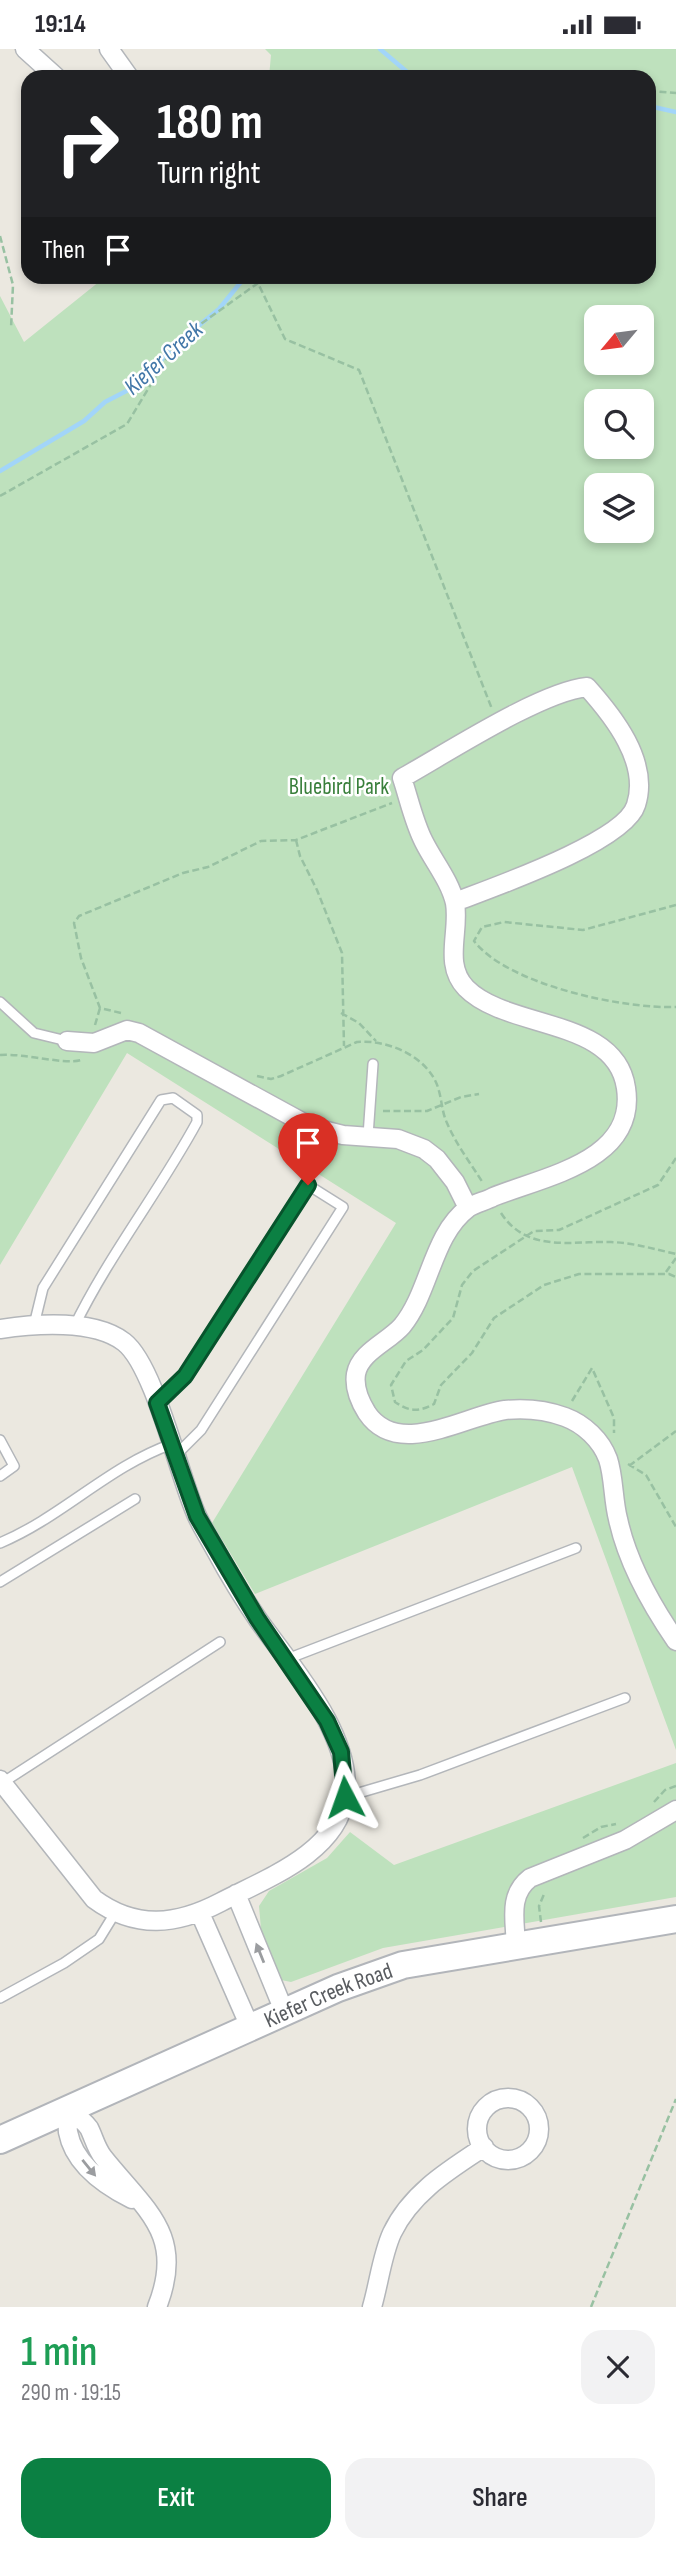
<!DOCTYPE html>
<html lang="en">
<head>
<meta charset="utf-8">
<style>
  :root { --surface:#fff; --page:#f2f2f3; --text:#2b2b33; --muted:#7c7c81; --accent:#0b8043 }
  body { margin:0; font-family:"Sofia Sans Condensed",sans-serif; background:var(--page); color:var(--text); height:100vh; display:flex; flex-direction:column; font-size:26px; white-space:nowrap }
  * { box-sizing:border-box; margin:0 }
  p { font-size:23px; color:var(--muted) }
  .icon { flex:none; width:38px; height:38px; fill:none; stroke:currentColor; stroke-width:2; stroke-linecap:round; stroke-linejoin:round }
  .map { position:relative; height:2258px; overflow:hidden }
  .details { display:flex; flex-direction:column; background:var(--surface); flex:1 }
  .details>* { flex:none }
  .banner { position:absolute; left:21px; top:21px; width:635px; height:214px; border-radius:21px; box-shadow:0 4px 10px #0003; background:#202124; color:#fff; overflow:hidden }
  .needle { width:46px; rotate:241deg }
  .fabs { position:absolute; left:584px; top:256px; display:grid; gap:14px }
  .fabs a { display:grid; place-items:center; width:70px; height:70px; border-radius:14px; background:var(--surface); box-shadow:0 4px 10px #0003; font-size:35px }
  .pin { position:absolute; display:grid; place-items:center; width:60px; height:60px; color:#fff; margin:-72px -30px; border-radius:50% 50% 50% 0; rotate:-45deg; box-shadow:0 0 7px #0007 }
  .pin .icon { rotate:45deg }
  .me { position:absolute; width:77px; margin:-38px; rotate:356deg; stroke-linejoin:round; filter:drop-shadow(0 0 5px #0008) }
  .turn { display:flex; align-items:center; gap:24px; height:147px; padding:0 21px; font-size:32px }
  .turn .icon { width:91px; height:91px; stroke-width:2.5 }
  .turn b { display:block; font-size:49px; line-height:60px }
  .then { display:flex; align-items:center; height:66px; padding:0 21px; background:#0003; gap:14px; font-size:26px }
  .round { display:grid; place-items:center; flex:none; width:74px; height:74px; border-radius:21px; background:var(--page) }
  .head { display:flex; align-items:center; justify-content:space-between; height:119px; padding:0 21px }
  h1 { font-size:42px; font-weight:600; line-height:52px; color:#1e9e55 }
  .button { display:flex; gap:14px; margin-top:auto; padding:14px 21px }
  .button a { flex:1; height:80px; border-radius:21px; background:var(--accent); color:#fff; font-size:28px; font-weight:600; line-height:80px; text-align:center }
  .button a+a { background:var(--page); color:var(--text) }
  .status { display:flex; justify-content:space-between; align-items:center; height:49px; padding:0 35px; background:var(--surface); direction:ltr }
  .status svg { height:19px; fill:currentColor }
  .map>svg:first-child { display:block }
</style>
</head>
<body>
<div class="status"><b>19:14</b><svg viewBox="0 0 49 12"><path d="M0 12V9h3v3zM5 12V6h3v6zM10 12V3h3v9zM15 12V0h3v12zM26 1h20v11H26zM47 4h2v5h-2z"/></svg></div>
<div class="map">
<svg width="676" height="2258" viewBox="0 0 676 2258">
  <rect width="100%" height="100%" fill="#ebe8e0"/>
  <!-- green -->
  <path fill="#bee1bd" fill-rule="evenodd" d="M265,0H676V1701L572,1418L255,1545L212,1474L396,1174L127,1004L0,1216V247L24,293L105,228H649V28H269L271,6ZM597,268H642V313H597ZM597,352H642V397H597ZM597,436H642V481H597Z
    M676,1714V1848L383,1899L291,1933L281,1931L261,1880L259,1857L269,1842L327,1809L350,1783L394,1816Z"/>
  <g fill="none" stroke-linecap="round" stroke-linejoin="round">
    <!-- stream -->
    <path stroke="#a2d5f9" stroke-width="4.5" d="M380,0L413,28
      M649,57L676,63
      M0,422L84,372L105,353L140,335L175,296L219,260L245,228"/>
    <defs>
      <path id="lane" d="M0,953L34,984L67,992
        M368,1087L373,1015
        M34,1276L43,1239L161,1051L173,1049L197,1066V1073C159,1143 109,1206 74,1278
        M157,1354L185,1327L308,1136L343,1158L201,1381L176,1406
        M0,1391L14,1417L0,1427
        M0,1494C62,1468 109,1417 172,1395
        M0,1533L135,1450
        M287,1610L576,1499
        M2,1734L220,1593
        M345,1748L420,1726L625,1649
        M0,1949L64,1914L99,1890L115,1864"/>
      <path id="street" d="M25,0L56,28
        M109,0L129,28
        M455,853C491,839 625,793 636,756C650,713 613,667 587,638C540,643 447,704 402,729C409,750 414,774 424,793C434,813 450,832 455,854C460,883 443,915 466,939C507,981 616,968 626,1039C637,1112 545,1127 493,1148C486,1152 475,1154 468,1159C432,1186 430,1243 402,1277C388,1293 360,1303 356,1325C354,1338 360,1353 367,1364C398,1410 464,1367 505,1361C526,1359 546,1361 565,1368C584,1375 601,1391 608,1410C614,1428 613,1451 618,1470C627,1512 652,1557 676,1592
        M67,992L94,994L127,981L139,984L311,1078L343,1086L398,1090L424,1100L437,1110L455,1133L468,1159
        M0,1280C34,1275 94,1270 124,1293C155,1317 179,1428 197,1467C202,1478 209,1489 215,1500C228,1524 243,1549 259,1572C292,1618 354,1688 345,1748C337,1804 265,1830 221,1853C177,1876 136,1881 94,1850L0,1731
        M236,1845L284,1962
        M200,1864L250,1978
        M516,1897C515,1871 508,1846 530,1829L625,1791L676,1761
        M477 2080a31 31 0 1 1 62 0a31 31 0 1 1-62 0Z
        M69,2061C76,2066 84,2072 89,2079C94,2089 96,2099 103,2108C145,2161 186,2185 157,2258
        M69,2061C69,2067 67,2076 68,2083C74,2115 106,2137 132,2150
        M372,2258C379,2234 382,2206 392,2184C411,2144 449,2121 484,2098"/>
      <g id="secondary">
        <path id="s1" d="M0,2091L338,1939L403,1916L676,1870"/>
      </g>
    </defs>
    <!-- lane casing -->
    <use href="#lane" stroke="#b3b6ba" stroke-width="12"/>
    <!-- street casing -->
    <use href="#street" stroke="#b3b6ba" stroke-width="21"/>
    <!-- secondary casing -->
    <use href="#secondary" stroke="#b2b5ba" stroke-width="30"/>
    <!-- path -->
    <path stroke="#98c1a2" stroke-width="2.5" stroke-dasharray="7 3.5" stroke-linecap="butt" d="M649,42L676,44
      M0,187L13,236L11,279
      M255,228L285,290L359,321L492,660
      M0,447L127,375L177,292L258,234
      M296,791L300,807L317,841L342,904L344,997
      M676,856L583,881L504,873L482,878L474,892C508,936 623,960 676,958
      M121,964L100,959L81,909L74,874L79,867L183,824L208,818L261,792L296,791L392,754
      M341,964L359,974L376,992
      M95,976L100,959
      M0,1006C24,1004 64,1016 81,1011
      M257,1027L271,1030L281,1027L357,993C389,990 431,1009 439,1042C442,1053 442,1063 447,1074C456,1095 471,1115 483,1134
      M383,1062H427L461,1048L479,1045
      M676,1109L658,1136L559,1181L534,1182L473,1222L462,1236L453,1269L423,1301L406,1312L391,1336L395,1353C410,1363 418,1363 434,1355L441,1336L472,1304L494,1269L544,1236L579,1225H669L676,1228
      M501,1164C527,1204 571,1192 611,1193C634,1194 654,1200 676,1205
      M666,1223L676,1209
      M572,1352L592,1319L614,1369V1384
      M628,1415L646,1426L676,1478
      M629,1417L676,1382
      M654,1753L665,1741L676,1737
      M583,1789L601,1778L616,1775
      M541,1873L539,1857L545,1843
      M591,2258L676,2050"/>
    <!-- lane -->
    <use href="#lane" stroke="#fff" stroke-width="9"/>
    <!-- street -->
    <use href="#street" stroke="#fff" stroke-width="18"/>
    <!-- secondary -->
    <use href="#secondary" stroke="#fff" stroke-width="26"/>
  </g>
  <!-- one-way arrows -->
  <defs><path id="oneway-solid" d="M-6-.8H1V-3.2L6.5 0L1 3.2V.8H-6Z" transform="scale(1.75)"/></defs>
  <g fill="#9b9da0">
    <use href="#oneway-solid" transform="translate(260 1904) rotate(-112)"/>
    <use href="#oneway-solid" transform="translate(89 2119) rotate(51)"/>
  </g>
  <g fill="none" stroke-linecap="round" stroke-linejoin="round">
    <defs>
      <path id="route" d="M308,1136L185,1327L157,1354L197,1467L257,1569L327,1672L341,1703L345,1748"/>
    </defs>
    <!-- route casing -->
    <use href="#route" stroke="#07532c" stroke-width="18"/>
    <!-- route -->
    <use href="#route" stroke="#0b8043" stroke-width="12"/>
  </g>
  <g text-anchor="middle" stroke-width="5" stroke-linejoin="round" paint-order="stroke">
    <!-- park labels -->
    <g font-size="23" fill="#397f3b" stroke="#fff">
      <text x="339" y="745">Bluebird Park</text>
    </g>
    <!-- street labels -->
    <g font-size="23" fill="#595c60" stroke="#fff">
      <text dy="8" stroke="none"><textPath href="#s1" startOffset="359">Kiefer Creek Road</textPath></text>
    </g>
    <!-- water labels -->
    <g font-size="24" font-style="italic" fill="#4277a8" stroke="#fff">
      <text transform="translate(163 309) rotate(-42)" y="8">Kiefer Creek</text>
    </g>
  </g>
</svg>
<div class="fabs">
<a><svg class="needle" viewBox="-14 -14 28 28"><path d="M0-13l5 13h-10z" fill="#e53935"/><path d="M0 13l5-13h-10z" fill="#7c7c81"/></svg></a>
<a><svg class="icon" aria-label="search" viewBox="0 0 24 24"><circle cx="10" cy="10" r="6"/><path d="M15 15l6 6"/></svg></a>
<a><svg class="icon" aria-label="layers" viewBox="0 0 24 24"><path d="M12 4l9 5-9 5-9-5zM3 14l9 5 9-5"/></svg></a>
</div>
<div class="pin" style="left:308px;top:1136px;background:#d93025"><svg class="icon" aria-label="arrive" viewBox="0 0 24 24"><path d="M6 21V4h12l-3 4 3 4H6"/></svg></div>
<svg class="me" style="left:345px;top:1748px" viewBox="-20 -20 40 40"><path d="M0-17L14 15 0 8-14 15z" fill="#0b8043" stroke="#fff" stroke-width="4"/></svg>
<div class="banner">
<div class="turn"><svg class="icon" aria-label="right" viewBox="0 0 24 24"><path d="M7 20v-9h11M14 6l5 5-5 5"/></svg><div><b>180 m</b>Turn right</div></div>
<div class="then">Then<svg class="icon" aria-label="arrive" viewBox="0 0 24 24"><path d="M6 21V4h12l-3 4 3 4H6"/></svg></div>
</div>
</div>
<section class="details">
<div class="head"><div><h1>1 min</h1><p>290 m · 19:15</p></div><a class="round"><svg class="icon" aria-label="close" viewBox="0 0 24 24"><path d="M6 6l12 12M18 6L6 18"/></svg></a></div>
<div class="button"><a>Exit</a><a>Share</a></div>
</section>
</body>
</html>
